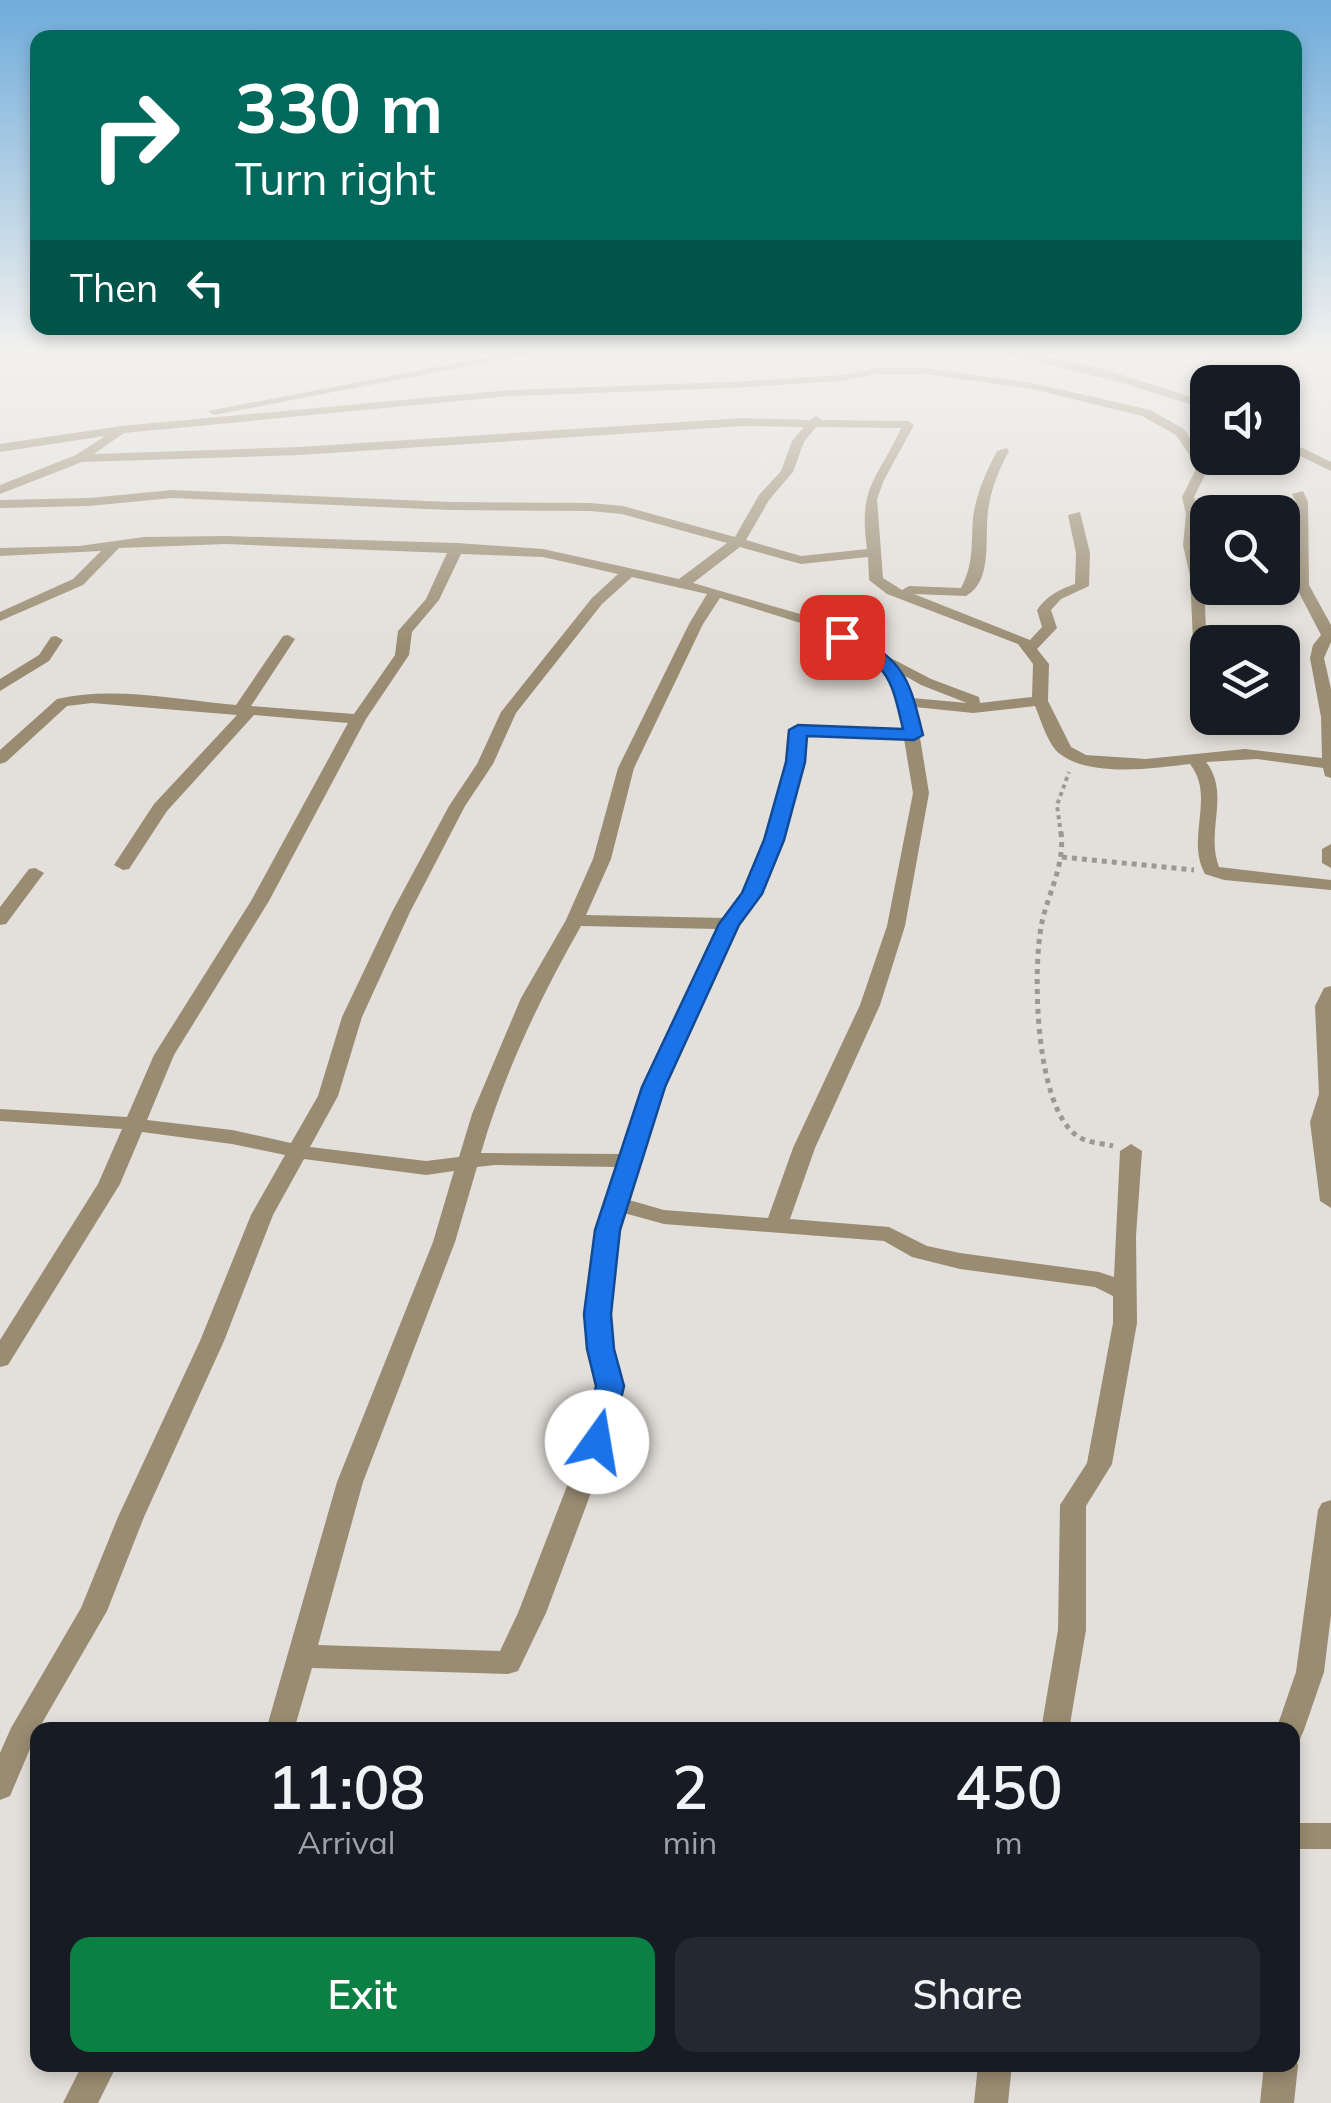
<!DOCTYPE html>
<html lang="en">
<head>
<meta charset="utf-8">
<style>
  :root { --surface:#171b24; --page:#242831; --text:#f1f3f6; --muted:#9ea1a6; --accent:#0b8043 }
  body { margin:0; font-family:Mulish,sans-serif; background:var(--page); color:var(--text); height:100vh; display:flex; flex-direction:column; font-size:38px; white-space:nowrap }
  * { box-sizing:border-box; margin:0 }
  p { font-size:32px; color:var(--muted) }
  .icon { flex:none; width:55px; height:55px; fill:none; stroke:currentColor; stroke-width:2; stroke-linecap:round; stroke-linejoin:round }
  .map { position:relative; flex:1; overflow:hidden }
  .sheet { position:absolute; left:30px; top:1722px; width:1270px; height:350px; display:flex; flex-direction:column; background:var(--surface); border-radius:20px; box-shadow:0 5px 15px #0003 }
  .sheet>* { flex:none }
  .guide { position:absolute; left:30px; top:30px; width:1272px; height:305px; border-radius:20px; box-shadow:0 5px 15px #0003; background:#00695c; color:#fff; overflow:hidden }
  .fabs { position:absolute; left:1190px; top:365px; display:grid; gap:20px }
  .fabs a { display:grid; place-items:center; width:110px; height:110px; border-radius:20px; background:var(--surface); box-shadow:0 5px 15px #0003; font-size:50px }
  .pin { position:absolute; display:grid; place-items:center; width:85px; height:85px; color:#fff; margin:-42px; border-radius:20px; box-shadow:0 5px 15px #0006 }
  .me { position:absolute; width:110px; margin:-55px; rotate:13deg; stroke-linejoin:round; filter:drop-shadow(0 0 8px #0008) }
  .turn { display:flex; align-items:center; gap:35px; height:210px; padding:0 40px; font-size:45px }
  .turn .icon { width:130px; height:130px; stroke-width:2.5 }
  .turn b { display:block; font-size:70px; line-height:85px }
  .then { display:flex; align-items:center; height:95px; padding:0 40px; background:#0003; gap:20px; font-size:38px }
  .eta { display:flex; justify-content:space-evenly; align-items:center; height:170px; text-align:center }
  .eta b { font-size:60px; font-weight:600; line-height:70px }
  .cta { display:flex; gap:20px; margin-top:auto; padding:20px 40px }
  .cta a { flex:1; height:115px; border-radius:20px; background:var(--accent); color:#fff; font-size:40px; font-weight:600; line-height:115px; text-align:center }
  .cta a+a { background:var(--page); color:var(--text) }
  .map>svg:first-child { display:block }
</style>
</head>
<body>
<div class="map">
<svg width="1331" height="2103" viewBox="0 0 1331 2103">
  <rect width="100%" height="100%" fill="#e3dfda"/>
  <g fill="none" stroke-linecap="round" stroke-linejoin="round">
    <!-- path-far1 -->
    <path stroke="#9c9995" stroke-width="4" stroke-dasharray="4 4" stroke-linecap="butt" d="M1061,835L1057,805L1069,772"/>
    <!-- path -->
    <path stroke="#9c9995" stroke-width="5" stroke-dasharray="5 5" stroke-linecap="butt" d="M1061,832C1065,865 1049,891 1042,922C1032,969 1035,1105 1076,1135C1086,1143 1101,1143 1113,1146
      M1062,857L1194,870"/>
    <!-- minor -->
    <path fill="#9a8c72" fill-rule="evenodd" d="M511,353H536L214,415L208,411Z
      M1002,353C1068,353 1144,382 1208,403V410L1119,382Z
      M877,368H925L1032,383L1150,410L1184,429L1205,460L1207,471L1194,497L1200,514L1197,545L1204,576L1208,689L1200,685L1194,662L1190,576L1183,545L1186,514L1182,497L1195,471L1193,460L1176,435L1142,416L1032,389L925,374H877L842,381L730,388L511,396L124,433L94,454L299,447L743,418L810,420L816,416L822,420L908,421L914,425L884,480L877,499L883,578L902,590L909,586L961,588C974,564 971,544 973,518C976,494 986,472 997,451L1007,448L1009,451C1000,468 992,486 989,505C983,533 995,580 966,596L914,594L1030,640L1042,627L1037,610C1048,595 1058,590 1075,584L1076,553L1068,515L1080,512L1090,553L1089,586L1061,599L1051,610L1057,628L1037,649L1049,664L1048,701L1071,747L1086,755L1146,759L1245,749L1322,758L1321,717L1310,658L1313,645L1321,635L1295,585L1296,502L1292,494L1303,491L1308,502L1309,585L1331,625V642L1324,658L1331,689V778L1325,776L1323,768L1257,759L1206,762C1231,794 1205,831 1219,867L1331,880V890L1224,880L1205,874C1185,838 1216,797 1190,764C1155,768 1091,778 1060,754C1048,745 1041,720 1035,706L973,713L915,707L929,793L905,926L880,1005L815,1148L790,1219L889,1227L927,1246L960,1253L1099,1272L1114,1277L1120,1151L1131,1144L1142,1151L1136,1236L1137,1323L1112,1464L1086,1506V1630L1069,1730H1041L1058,1630L1060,1505L1087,1463L1113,1323V1296L1095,1287L960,1269L912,1257L884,1241L664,1224L624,1213L619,1230L610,1314L612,1349L622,1385L610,1442L546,1613L518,1671L508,1674L312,1668L294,1730H266L337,1482L433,1242L454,1171L426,1175L304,1159L273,1215L224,1341L144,1517L107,1611L38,1730L10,1796L0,1800V1753L11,1728L81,1608L118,1517L200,1341L251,1215L285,1155L232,1144L142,1132L120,1184L8,1365L0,1367V1340L98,1184L122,1129L0,1121V1109L127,1117L154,1055L251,901L348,723L254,715L167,811L129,869L123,870L114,865L154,804L237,715L92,703L67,706L6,762L0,764V750L57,699C114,686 178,700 236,705L283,636L288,635L295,639L251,706L354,714L395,655L398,631L426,599L447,553L226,544L119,548L83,585L0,621V612L73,579L101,551L0,556V548L79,546L144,537L226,536L457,543L543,549L679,579L727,543L622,514L590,511L449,510L172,498L89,506L0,508V500L89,498L172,490L449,502L590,503L623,506L735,537L759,495L781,471L792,441L804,427L743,426L299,455L82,462L0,494V485L76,455L105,436L0,452V444L121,426L511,390L730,382L842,375ZM816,427L901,428C877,481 858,485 867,549L801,556L746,540L769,500L793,472L804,442ZM740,547L801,564L868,557L869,580L887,594L1018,644L1033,664L1032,697L980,703L979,697L931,679L814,618L693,583ZM461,554L543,557L618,574L592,598L501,712L477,764L449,806L392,912L342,1017L318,1096L291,1143L232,1130L147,1120L174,1055L269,901L366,719L409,655L412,632L439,600ZM632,577L707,594L689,624L618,768L593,859L566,920L521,998L472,1114L459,1157L426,1161L310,1147L338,1096L362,1017L410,912L465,806L493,764L516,713L602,604ZM720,598L804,624L879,661L898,702L903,730L792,727C788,739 789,752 786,765C774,819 758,874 724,918L586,915L611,859L634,768L703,624ZM900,673L921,685L967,703L912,698ZM805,735L904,739L913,793L887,926L860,1005L793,1148L768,1218L664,1210L629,1200L664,1087L738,925L761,894L783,840L803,762ZM581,926L717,929L644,1087L622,1154L481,1153C504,1073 540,998 581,926ZM495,1165L617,1167L597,1230L586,1314L588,1349L598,1385L584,1442L518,1613L500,1651L318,1645L363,1482L455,1242L477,1167Z
      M1282,438L1331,462V471L1282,447Z
      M56,636L63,640L49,661L0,691V679L39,655L51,637Z
      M1331,844V868L1322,863V849Z
      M35,868L44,873L6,924L0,925V907L29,869Z
      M1331,986V1208L1320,1201L1310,1122L1319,1094L1315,1006L1324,988Z
      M1331,1500V1615L1324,1672L1304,1730L1300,1739L1292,1741V1730H1276L1296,1672L1318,1510L1322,1503Z
      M1292,1823H1331V1849H1292Z
      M1292,2054L1298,2065L1294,2103H1260L1264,2065H1292Z
      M82,2065H117L98,2103H63Z
      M978,2065H1012L1008,2103H974Z"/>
  </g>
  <!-- sky -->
  <linearGradient id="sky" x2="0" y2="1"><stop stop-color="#6facdb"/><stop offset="0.54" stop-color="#f2f1ee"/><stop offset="1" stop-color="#f2f1ee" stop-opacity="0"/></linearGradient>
  <rect width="1331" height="648" fill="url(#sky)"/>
  <!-- route -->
  <path fill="#1a73e8" stroke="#114b97" stroke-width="2.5" d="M836,633C848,632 856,637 866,642C908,664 912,692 923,735L914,740L807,736L805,762L784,840L762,894L739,925L665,1087L620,1230L611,1314L614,1349L624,1386L611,1442L607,1449L597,1452L587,1449L583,1442L596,1386L587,1349L584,1314L595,1230L642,1087L719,924L742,893L764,840L786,762L789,730L798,725L903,729C890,672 888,667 836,640Z"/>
</svg>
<div class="fabs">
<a><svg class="icon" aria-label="sound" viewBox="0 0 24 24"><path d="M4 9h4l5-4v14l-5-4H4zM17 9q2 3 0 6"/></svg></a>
<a><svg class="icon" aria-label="search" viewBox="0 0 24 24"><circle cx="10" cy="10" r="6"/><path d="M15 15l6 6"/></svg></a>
<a><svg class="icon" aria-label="layers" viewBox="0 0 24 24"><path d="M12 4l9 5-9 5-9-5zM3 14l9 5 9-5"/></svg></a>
</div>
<div class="pin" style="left:842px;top:637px;background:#d93025"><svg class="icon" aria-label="arrive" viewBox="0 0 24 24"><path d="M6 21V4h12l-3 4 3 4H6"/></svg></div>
<svg class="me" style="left:597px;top:1442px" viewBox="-20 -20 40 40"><circle r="19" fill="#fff"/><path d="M0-13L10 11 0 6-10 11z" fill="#1a73e8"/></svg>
<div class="guide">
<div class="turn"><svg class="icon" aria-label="right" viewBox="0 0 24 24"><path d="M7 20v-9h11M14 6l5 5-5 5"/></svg><div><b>330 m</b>Turn right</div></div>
<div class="then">Then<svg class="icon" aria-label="left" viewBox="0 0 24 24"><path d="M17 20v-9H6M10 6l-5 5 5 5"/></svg></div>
</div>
<section class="sheet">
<div class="eta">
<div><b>11:08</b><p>Arrival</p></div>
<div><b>2</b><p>min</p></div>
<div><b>450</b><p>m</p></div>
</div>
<div class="cta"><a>Exit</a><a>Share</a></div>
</section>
</div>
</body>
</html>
